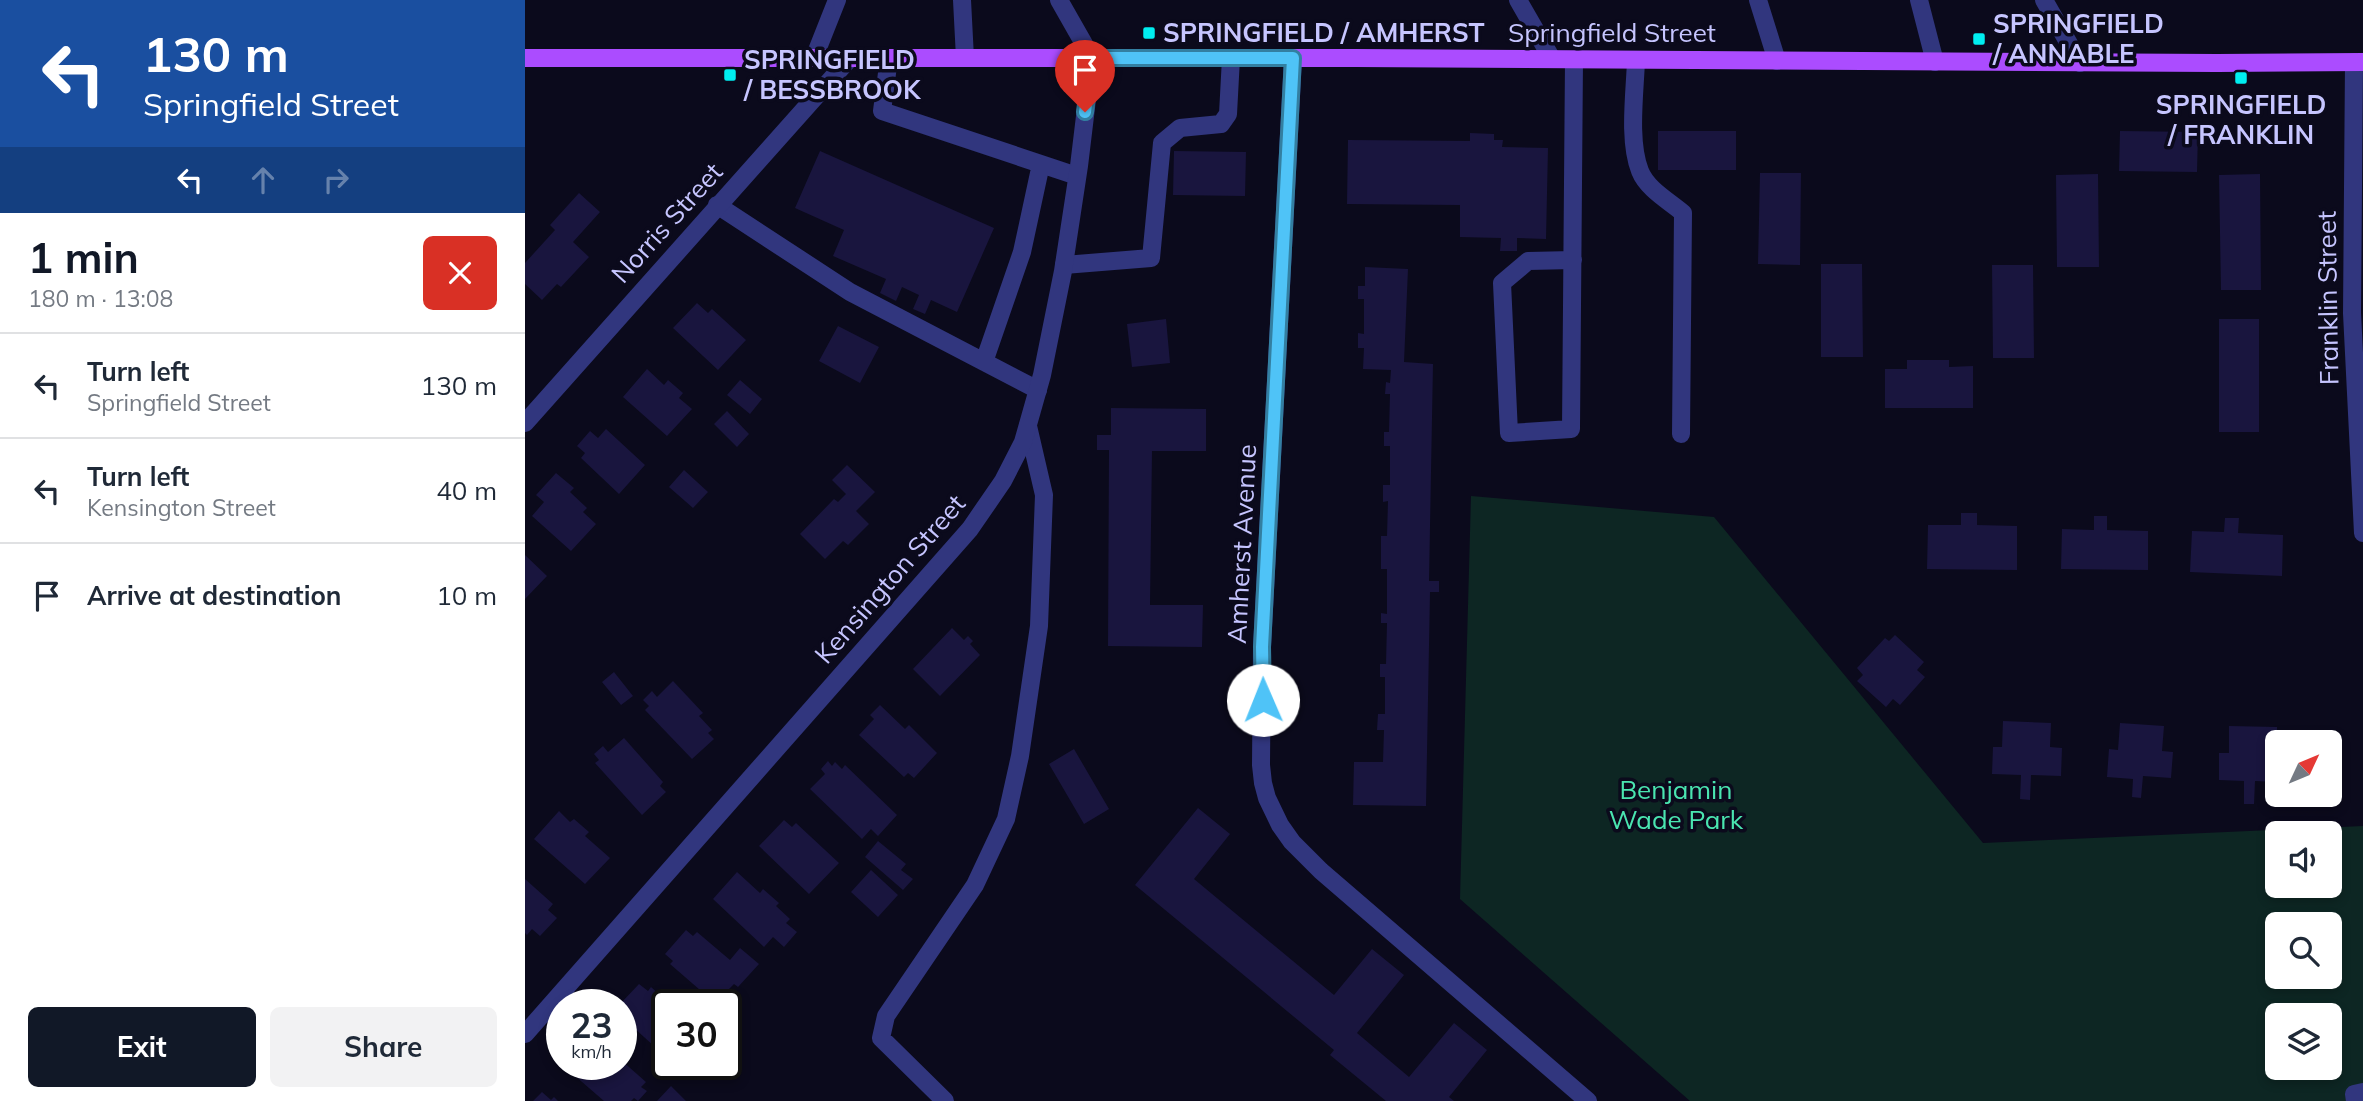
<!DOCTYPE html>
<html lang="en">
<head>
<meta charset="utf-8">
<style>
  :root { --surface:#fff; --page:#f2f2f3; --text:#1f2937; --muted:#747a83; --line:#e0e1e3; --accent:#111827 }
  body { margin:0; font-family:Mulish,sans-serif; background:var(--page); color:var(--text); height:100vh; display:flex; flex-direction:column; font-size:26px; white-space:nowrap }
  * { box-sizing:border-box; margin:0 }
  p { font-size:23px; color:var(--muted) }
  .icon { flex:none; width:38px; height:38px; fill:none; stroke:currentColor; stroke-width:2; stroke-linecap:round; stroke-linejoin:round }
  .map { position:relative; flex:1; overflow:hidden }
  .drawer { display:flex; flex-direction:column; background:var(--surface); width:525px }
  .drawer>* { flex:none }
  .top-card { background:#1a4fa0; color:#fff; overflow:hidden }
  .needle { width:46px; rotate:46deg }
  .buttons { position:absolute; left:1740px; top:730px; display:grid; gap:14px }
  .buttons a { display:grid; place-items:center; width:77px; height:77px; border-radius:10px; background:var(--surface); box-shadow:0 4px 10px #0003; font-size:35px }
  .speed { position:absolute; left:21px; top:989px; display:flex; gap:14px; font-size:35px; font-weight:700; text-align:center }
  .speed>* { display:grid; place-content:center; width:91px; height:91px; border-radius:50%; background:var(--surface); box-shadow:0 4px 10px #0003; line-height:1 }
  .speed small { font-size:18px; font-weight:400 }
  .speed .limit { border:4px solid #111; border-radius:10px; background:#fff; color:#111 }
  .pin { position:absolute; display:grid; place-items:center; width:60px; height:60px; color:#fff; margin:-72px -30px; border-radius:50% 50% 50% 0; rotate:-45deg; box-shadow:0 0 7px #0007 }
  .pin .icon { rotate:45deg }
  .me { position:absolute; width:77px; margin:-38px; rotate:359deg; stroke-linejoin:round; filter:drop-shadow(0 0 5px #0008) }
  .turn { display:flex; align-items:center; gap:24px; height:147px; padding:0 28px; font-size:32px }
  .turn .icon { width:91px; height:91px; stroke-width:2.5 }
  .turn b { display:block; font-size:49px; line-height:60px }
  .lanes { display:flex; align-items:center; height:66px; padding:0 28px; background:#0003; justify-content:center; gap:35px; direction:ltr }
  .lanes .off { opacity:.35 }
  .round { display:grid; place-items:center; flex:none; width:74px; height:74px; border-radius:10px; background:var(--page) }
  .overview { display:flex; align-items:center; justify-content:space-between; height:119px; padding:0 28px }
  h1 { font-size:42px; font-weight:700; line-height:52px; color:var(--accent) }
  .primary-button { display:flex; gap:14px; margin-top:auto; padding:14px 28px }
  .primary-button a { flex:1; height:80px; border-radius:10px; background:var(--accent); color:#fff; font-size:28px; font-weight:700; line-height:80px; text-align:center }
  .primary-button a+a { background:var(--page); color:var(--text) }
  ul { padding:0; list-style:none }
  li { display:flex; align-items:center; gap:21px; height:105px; padding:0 28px; border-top:2px solid var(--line) }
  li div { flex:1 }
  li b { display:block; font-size:26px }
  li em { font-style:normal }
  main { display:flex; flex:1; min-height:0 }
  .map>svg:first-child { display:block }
</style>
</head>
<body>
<main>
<section class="drawer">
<div class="top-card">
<div class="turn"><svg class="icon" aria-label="left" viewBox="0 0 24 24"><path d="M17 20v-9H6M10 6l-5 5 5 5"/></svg><div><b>130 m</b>Springfield Street</div></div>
<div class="lanes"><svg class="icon" aria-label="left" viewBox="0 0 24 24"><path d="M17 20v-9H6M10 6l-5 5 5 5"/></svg><svg class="icon off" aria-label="ahead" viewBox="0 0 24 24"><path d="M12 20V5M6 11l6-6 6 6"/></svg><svg class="icon off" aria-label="right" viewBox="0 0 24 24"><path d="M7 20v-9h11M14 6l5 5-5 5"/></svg></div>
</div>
<div class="overview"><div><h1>1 min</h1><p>180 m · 13:08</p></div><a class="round" style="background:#d93025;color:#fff"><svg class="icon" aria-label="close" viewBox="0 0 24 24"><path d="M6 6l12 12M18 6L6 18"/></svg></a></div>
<ul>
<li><svg class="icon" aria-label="left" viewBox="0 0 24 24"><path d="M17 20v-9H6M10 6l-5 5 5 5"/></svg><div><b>Turn left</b><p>Springfield Street</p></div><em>130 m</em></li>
<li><svg class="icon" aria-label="left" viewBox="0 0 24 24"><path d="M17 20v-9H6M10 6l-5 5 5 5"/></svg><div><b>Turn left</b><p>Kensington Street</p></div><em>40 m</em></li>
<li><svg class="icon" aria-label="arrive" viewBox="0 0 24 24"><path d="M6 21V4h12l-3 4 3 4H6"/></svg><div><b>Arrive at destination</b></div><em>10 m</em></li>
</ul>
<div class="primary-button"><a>Exit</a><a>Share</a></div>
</section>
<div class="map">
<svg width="1838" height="1101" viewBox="0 0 1838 1101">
  <rect width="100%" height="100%" fill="#0b0a1c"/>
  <!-- green -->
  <path fill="#0d2623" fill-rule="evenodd" d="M946,496L1189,517L1458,843L1838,826V1101H1165L935,899ZM1752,833H1804V886H1752ZM1752,924H1804V976H1752ZM1752,1015H1804V1068H1752Z"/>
  <!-- building -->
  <path fill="#19153e" d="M1133,131H1211V170H1133Z
    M1595,131L1673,132L1672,172L1594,171Z
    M945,133L969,134V140H978L977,147L1023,148L1021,239L992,238V251H975L976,238L935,237V205L822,204L823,140L945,141Z
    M295,151L469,228L432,312L406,300L400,314L388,309L394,295L377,287L371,301L355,293L361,279L308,256L319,230L270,208Z
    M649,151L721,152L720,196L648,195Z
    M1235,173H1276L1275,265L1233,264Z
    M1573,174L1574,267H1532L1531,175Z
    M1735,174L1736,290H1696L1694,175Z
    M54,193L75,212L48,242L64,257L36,287L32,284L17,300L0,284V263L30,230L25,225Z
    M1296,264H1337L1338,357H1296Z
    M1467,265H1508L1509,358H1468Z
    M840,267L883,269L879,362L908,364L904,581H914V592H905L901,806L828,805L829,762H858L859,730H852L853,714H860V677H855V664H861L862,623H856V613L862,614V569H856V536H862L863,501L858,502V485H865V446H859V432H864L865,394H860L861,382L865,383L866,370L838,369L839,348H833V333L839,334V299H833V286H840Z
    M172,303L183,313L187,309L221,340L193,370L148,328Z
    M641,319L645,363L607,367L602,324Z
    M1694,319H1734V432H1694Z
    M313,326L354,347L335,383L294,361Z
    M1382,360H1424V367L1448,366V408H1360V369H1382Z
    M122,369L139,385L143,380L158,393L154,398L167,409L142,436L98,397Z
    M215,380L237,399L225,414L202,395Z
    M586,408L681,409V451H627L625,605H678L677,647L583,646L584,450H572V435H586Z
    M202,411L224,434L212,447L189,424Z
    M81,429L120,465L94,494L56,458L60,453L52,446L65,431L73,438Z
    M322,465L350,492L331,511L344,524L323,545L318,541L300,559L275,534L309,499L313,502L321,494L307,480Z
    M159,470L183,492L168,508L144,487Z
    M31,473L49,488L45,492L62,508L58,512L71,524L46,551L7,516L19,502L11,495Z
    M1436,513H1452V525L1492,526V570L1402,569L1403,525H1436Z
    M1569,516H1582V530L1623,531V570L1536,569L1537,529L1569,530Z
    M1700,518H1714L1713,533L1758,535L1757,576L1665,572L1667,531L1699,532Z
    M0,555L22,576L0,599Z
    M427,628L439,640L443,636L448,641L445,644L455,655L415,696L388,669Z
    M1370,635L1399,662L1392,670L1400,677L1375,705L1368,699L1361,707L1332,681L1338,675L1332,668L1360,638L1364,641Z
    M89,672L108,696L96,705L77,682Z
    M148,681L178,713L174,716L187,730L183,733L189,739L167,759L120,710L124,706L118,700L127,691L132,697Z
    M355,705L380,729L384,725L412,753L389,778L383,773L379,777L334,735L349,719L345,715Z
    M1478,721L1526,723L1525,747L1537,748L1536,776L1506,775L1505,800L1495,799L1496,775L1467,774L1468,747H1477Z
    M1595,723L1639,726L1637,751L1648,752L1646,778L1618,776L1616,798L1607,797L1608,779L1582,777L1584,749L1593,750Z
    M1704,726L1752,727V782L1730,781L1729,804H1719V781L1694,780V753H1704Z
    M99,738L138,782L135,786L141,792L117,815L70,763L74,760L69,754L78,746L83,752Z
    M1804,741H1811L1812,782H1804Z
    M549,749L584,809L559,824L524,764Z
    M303,761L307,766L310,762L317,769L320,765L372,815L353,836L346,829L337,839L285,789L300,774L296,769Z
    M673,808L705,834L669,879L809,995L847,949L879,975L832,1033L884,1077L929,1023L962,1050L924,1097L929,1101H861L805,1055L809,1050L610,885Z
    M34,811L45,822L49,819L64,832L60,836L85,858L60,884L9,839Z
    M259,820L267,827L271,823L314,863L284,894L234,846Z
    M353,841L381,864L376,870L388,879L378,890L340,857Z
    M346,870L373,895L353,917L326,892Z
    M212,872L235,893L238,889L254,903L251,906L265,919L261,923L272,932L259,947L248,937L239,947L188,899Z
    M0,879L28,904L23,910L32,918L15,936L7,929L2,935L0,933Z
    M161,930L168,936L172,932L205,960L215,948L234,964L213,987L209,984L190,1003L145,964L148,961L140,954Z
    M114,984L123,991L126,987L145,1004H142V1058L96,1016V1003Z
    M96,1060L121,1082L116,1087L122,1091L113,1101L109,1098L106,1101H79L49,1075L53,1071L45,1064H96Z
    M146,1086L161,1101H132Z
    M17,1092L26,1100L29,1097L33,1101H8Z"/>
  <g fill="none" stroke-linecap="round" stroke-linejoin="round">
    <!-- lane -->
    <path stroke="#31367e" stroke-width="18" d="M437,0L440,58
      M1233,0L1252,61
      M1394,0L1410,62
      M289,58L312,0
      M364,58L357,111L552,176
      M1111,60C1110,92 1103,141 1115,171C1122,189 1144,201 1158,213L1156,434
      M192,205L325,292L513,390
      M1048,260L1003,261L977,283L984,433L1046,429L1049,60
      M539,265L626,258L637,143L655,128L696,124L703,114L706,58
      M459,362L497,252L516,164
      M420,1101L356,1038L361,1016L450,885L481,819L495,756L514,626L519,495L503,426
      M1830,1101L1829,1094L1838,1092"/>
    <!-- street -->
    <path stroke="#31367e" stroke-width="18" d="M993,0L1027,59
      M1519,0L1555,63
      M768,58L737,647L736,765L738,783L742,798L755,825L767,842L796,871L1063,1101
      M1829,62L1827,313L1838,533
      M0,423L325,58
      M0,1034L445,529L478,481L498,442L517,375L538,271L554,166L567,58L534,0"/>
    <!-- primary -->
    <path stroke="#ab4cff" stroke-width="18" d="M0,58H831L1692,63L1838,62"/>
  </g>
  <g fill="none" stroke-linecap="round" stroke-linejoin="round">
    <defs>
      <path id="route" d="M560,112L567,58H768L737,647L738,700"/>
    </defs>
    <!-- route casing -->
    <use href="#route" stroke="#337fa1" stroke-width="18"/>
    <!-- route -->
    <use href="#route" stroke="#4fc3f7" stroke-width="12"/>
  </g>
  <!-- markers -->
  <g fill="#00eef0" stroke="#0b0a1c" stroke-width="2.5">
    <rect x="617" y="26" width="14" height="14" rx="3.5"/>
    <rect x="1447" y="32" width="14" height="14" rx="3.5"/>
    <rect x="198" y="68" width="14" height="14" rx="3.5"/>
    <rect x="1709" y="71" width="14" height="14" rx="3.5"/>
  </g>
  <g text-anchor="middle" stroke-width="7" stroke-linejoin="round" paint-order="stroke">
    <!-- poi labels -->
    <g font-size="26" font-weight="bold" fill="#c6c5ff" stroke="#0b0a1c" text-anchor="start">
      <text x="1468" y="33">SPRINGFIELD<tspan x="1468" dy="30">/ ANNABLE</tspan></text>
      <text x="638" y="42">SPRINGFIELD / AMHERST</text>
      <text x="219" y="69">SPRINGFIELD<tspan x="219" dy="30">/ BESSBROOK</tspan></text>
      <text x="1716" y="114" text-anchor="middle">SPRINGFIELD<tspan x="1716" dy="30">/ FRANKLIN</tspan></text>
    </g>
    <!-- street labels -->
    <g font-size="26" fill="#c6c5ff" stroke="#0b0a1c">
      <text x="1087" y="42">Springfield Street</text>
      <text transform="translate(142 223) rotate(-48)" y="9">Norris Street</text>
      <text transform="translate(1803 298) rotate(-91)" y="9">Franklin Street</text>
      <text transform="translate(717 544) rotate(-87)" y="9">Amherst Avenue</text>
      <text transform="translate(365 579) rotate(-49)" y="9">Kensington Street</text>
    </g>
    <!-- park labels -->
    <g font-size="26" fill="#4ae5b0" stroke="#0b0a1c">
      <text x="1151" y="799">Benjamin<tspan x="1151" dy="30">Wade Park</tspan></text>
    </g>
  </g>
</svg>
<div class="buttons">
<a><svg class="needle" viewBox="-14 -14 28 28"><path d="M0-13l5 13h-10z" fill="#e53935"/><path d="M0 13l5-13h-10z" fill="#747a83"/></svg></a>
<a><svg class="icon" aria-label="sound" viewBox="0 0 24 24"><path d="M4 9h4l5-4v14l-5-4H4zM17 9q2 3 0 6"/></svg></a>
<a><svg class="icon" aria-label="search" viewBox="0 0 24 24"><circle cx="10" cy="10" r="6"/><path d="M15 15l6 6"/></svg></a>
<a><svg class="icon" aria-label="layers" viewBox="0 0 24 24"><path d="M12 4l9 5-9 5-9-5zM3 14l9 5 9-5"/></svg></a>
</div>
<div class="speed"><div>23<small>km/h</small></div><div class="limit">30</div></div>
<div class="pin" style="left:560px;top:112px;background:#d93025"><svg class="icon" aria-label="arrive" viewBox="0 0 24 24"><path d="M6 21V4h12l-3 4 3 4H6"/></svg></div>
<svg class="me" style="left:738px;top:700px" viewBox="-20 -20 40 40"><circle r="19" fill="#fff"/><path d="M0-13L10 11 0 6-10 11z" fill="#4fc3f7"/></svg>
</div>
</main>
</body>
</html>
